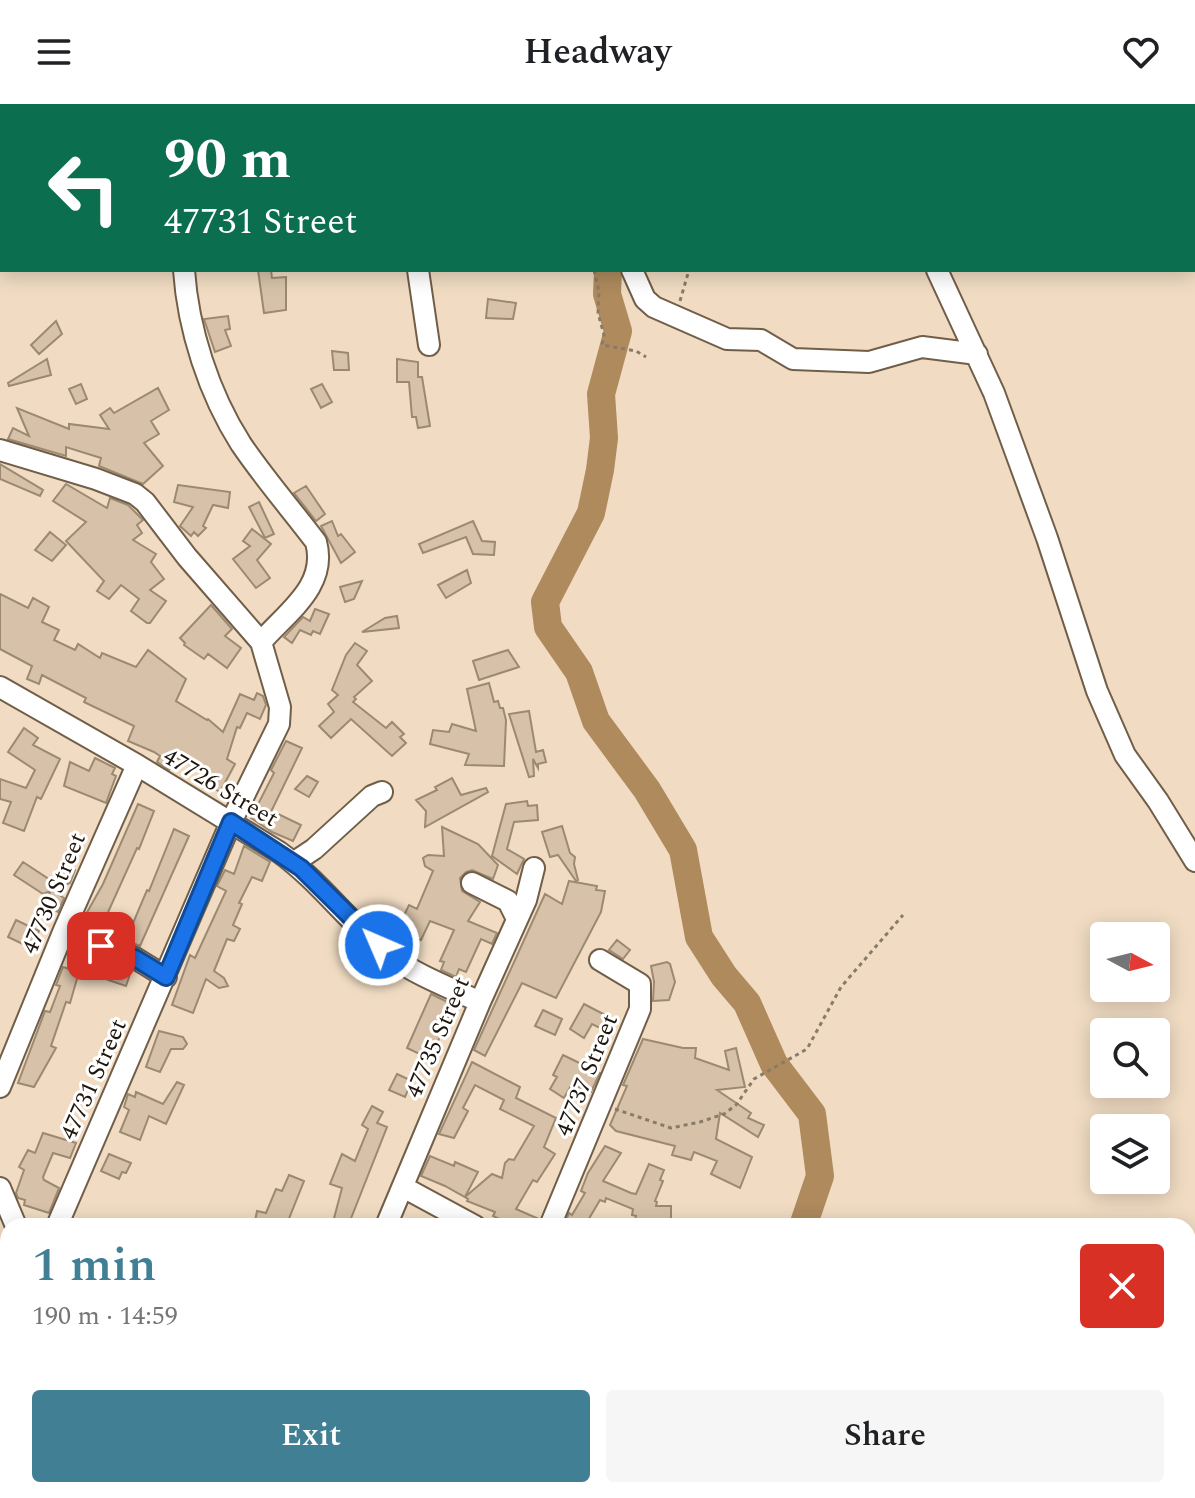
<!DOCTYPE html>
<html lang="en">
<head>
<meta charset="utf-8">
<style>
  :root { --surface:#fff; --page:#f6f6f6; --text:#202124; --muted:#757577; --accent:#417f95 }
  body { margin:0; font-family:Spectral,serif; background:var(--page); color:var(--text); height:100vh; display:flex; flex-direction:column; font-size:30px; white-space:nowrap }
  * { box-sizing:border-box; margin:0 }
  p { font-size:26px; color:var(--muted) }
  .icon { flex:none; width:44px; height:44px; fill:none; stroke:currentColor; stroke-width:2; stroke-linecap:round; stroke-linejoin:round }
  .map { position:relative; flex:1; overflow:hidden }
  .details { position:absolute; left:0px; top:1114px; width:1196px; height:280px; display:flex; flex-direction:column; background:var(--surface); border-radius:24px 24px 0 0; box-shadow:0 4px 20px #0003 }
  .details>* { flex:none }
  .top-card { position:absolute; left:0px; top:0px; width:1196px; height:168px; box-shadow:0 4px 20px #0003; background:#0b6e4f; color:#fff; overflow:hidden }
  .needle { width:52px; rotate:97deg }
  .tools { position:absolute; left:1090px; top:818px; display:grid; gap:16px }
  .tools a { display:grid; place-items:center; width:80px; height:80px; border-radius:8px; background:var(--surface); box-shadow:0 4px 20px #0003; font-size:40px }
  .pin { position:absolute; display:grid; place-items:center; width:68px; height:68px; color:#fff; margin:-34px; border-radius:16px; box-shadow:0 4px 12px #0006 }
  .me { position:absolute; width:88px; margin:-44px; rotate:315deg; stroke-linejoin:round; filter:drop-shadow(0 0 6px #0008) }
  .turn { display:flex; align-items:center; gap:28px; height:168px; padding:0 32px; font-size:36px }
  .turn .icon { width:104px; height:104px; stroke-width:2.5 }
  .turn b { display:block; font-size:56px; line-height:68px }
  .round { display:grid; place-items:center; flex:none; width:84px; height:84px; border-radius:8px; background:var(--page) }
  .overview { display:flex; align-items:center; justify-content:space-between; height:136px; padding:0 32px }
  h1 { font-size:48px; font-weight:600; line-height:60px; color:var(--accent) }
  .primary-button { display:flex; gap:16px; margin-top:auto; padding:16px 32px }
  .primary-button a { flex:1; height:92px; border-radius:8px; background:var(--accent); color:#fff; font-size:32px; font-weight:600; line-height:92px; text-align:center }
  .primary-button a+a { background:var(--page); color:var(--text) }
  header { display:flex; justify-content:space-between; align-items:center; height:104px; padding:0 32px; background:var(--surface); font-size:36px; font-weight:600 }
  .map>svg:first-child { display:block }
</style>
</head>
<body>
<header><svg class="icon" aria-label="menu" viewBox="0 0 24 24"><path d="M4 6h16M4 12h16M4 18h16"/></svg>Headway<svg class="icon" aria-label="heart" viewBox="0 0 24 24"><path d="M12 20l-8-8c-3-5 5-10 8-4 3-6 11-1 8 4z"/></svg></header>
<div class="map">
<svg width="1195" height="1394" viewBox="0 0 1195 1394">
  <rect width="100%" height="100%" fill="#f1dcc3"/>
  <g fill="none" stroke-linecap="round" stroke-linejoin="round">
    <!-- river -->
    <path stroke="#ae8a5d" stroke-width="28" d="M623,0V2
      M608,166L607,190L618,227L601,290L604,334L600,366L591,409L545,498L548,523L579,568L596,617L647,686L683,746L699,833L724,872L747,899L774,960L812,1010L820,1072L803,1122
      M746,1386L747,1394"/>
  </g>
  <!-- building -->
  <path fill="#d7c2a9" stroke="#9c8971" stroke-width="2" d="M258,166H271L272,174L286,173V206L264,209Z
    M488,195L516,199L513,215L486,214Z
    M228,212L230,225L225,226L231,242L215,248L204,215Z
    M56,217L62,230L39,250L31,241Z
    M332,247L348,249L349,266H334Z
    M47,255L51,271L9,282L8,279Z
    M397,255L418,258V273H422L430,322L418,324L416,313H412L409,278H397Z
    M81,280L87,295L76,300L69,285Z
    M322,280L332,298L321,304L311,285Z
    M158,284L169,306L151,317L159,330L144,339L163,362L143,380L99,362L101,354L66,343V352L8,335L13,324L29,332L17,304L69,325V320L109,325L100,311L110,304L114,309Z
    M0,360L43,386L40,392L0,375Z
    M66,380L107,404L110,394L128,401L143,416L137,421L142,429L133,436L156,450L151,458L164,475L150,486L166,497L150,519H147L131,507L139,495L121,481L109,495L97,487L104,477L66,437L86,418L53,397Z
    M178,381L230,388L228,404L213,401L203,422L206,424L198,432L194,428L191,432L180,422L193,403L174,398Z
    M306,382L325,410L316,417L294,389Z
    M259,398L274,430L265,434L249,403Z
    M332,417L338,432L341,430L355,448L341,459L321,422Z
    M473,417L482,437L495,438L494,451L473,450L466,433L423,449L419,440Z
    M252,425L271,440L257,456L270,474L256,484L233,455L250,442L243,437Z
    M50,428L66,441L52,457L35,446Z
    M467,466L471,479L446,494L438,481Z
    M362,477L354,495L345,498L340,483Z
    M0,490L28,504L33,494L49,503L42,518L59,526L54,536L75,546L78,540L100,554L102,549L136,563L148,546L186,575L176,597L207,616L208,615L223,628L240,590L254,596L257,589L263,592L266,601L260,615L247,609L240,624L237,623L227,655L235,660L220,688L204,679L210,668L176,654L169,666L157,658L160,652L154,648L128,637L134,622L84,598L86,594L42,571L39,580L27,575L32,562L0,545Z
    M211,501L232,525L225,532L241,544L227,564L208,550L204,555L184,541L185,539L180,534Z
    M315,505L329,510L320,530L313,527L311,531L300,526L292,539L284,533L303,513L310,517Z
    M397,512L399,524L362,528L385,514Z
    M355,539L367,547L357,561L372,577L354,593L356,595L353,598L386,624L392,618L404,630L400,633L406,639L392,652L351,615L331,634L319,622L334,608L328,600L338,591L332,586L346,551Z
    M508,546L519,563L479,576L473,557Z
    M489,579L494,598L498,597L500,604H503L506,616L504,662L465,661L469,650L430,640L433,626L449,628L452,620L476,627L467,585Z
    M529,607L536,648L543,646L546,658L538,660V664L533,655L534,672L529,673L509,610Z
    M24,624L38,634L33,641L60,655L41,695L37,693L24,727L3,719L11,698L0,695V675L26,684L35,666L8,648Z
    M286,637L302,644L267,716L274,708L301,721L293,737L272,728L251,714L274,669L271,666Z
    M95,654L115,664L112,670L116,672L106,699L64,682L70,658L89,667Z
    M307,672L318,678L309,693L295,685Z
    M452,674L461,691L486,684L488,688L425,723L426,707L416,696L437,686L435,683Z
    M527,697L528,702L537,701L538,716L514,718L507,745L524,755L517,770L492,752L506,700Z
    M138,700L154,707L139,745L137,744L100,826L81,819L103,780Z
    M562,722L570,749L575,753L574,760L578,776L576,777L558,751L550,753L542,728Z
    M442,723L478,740L498,761L493,775L472,766L466,768L460,774L462,787L480,798L468,817L497,829L492,840L481,835L466,868L459,865L456,873L441,866L444,858L440,857L454,826L430,817L421,836L418,835L414,843L393,834L409,801L417,805L433,767L425,762L423,754L428,751L444,752Z
    M174,725L189,732L140,842L123,835L125,830L128,831L147,786L149,787Z
    M244,742L270,758L262,777L252,773L239,799L242,800L233,821L240,825L234,837L227,835L214,867L224,874L228,882L219,884L206,875L193,909L172,901L190,851L195,854L226,787L217,782L225,766L234,770Z
    M23,758L55,779L66,762L75,766L70,779L52,786L64,794L58,808L44,799L51,787L43,790L14,771Z
    M569,777L597,782L596,786L605,787L601,808L556,894L522,879L485,952L474,946L545,790L562,800Z
    M16,816L39,827L31,844L8,833Z
    M617,836L630,846L623,855L609,846Z
    M667,858L670,860L675,878L669,896L653,897L654,878L651,862Z
    M114,860L131,867L126,882L108,876Z
    M63,863L79,868L70,899L66,898L51,942L56,944L34,983L18,979L45,907L50,908L60,882L56,881Z
    M431,890L454,901L430,955L407,944Z
    M584,900L609,913L602,925L592,920L584,934L570,925Z
    M543,906L562,915L555,931L535,922Z
    M159,927L183,933L187,940L183,945H171L160,968L146,963Z
    M643,935L683,944H696L695,954L729,966L725,947L736,944L745,983L717,986L751,1009L748,1014L764,1021L758,1033L720,1009L716,1035L752,1053L740,1084L711,1070L717,1057L694,1048L691,1056L672,1051L675,1042L616,1027L610,1021L627,982L623,981Z
    M563,951L600,969L591,988L572,980L564,994L550,985L557,973L553,971Z
    M472,958L520,983L516,994L556,1014L544,1043L555,1050L537,1078L533,1076L516,1105L539,1115L537,1122H515L493,1112L495,1108L467,1097L468,1095L445,1082L421,1072L430,1052L454,1062L455,1058L478,1068L465,1093L492,1070L502,1074L505,1059L509,1055L514,1056L534,1022L500,1005L504,996L475,981L463,1004L468,1007L454,1034L439,1030Z
    M397,970L412,977L405,993L389,986Z
    M177,978L184,981L166,1020L149,1012L140,1036L120,1028L129,1006L124,1003L128,990L135,993L136,988L163,1000Z
    M372,1002L383,1008L377,1019L387,1023L348,1122H332L342,1084L330,1080L342,1050L355,1057L368,1025L362,1021Z
    M43,1029L76,1039L70,1054L53,1049L43,1073L44,1076L59,1084L49,1109L24,1101L25,1096L18,1094L16,1089L24,1066L19,1063L28,1046L35,1049Z
    M605,1042L621,1049L603,1077L631,1089L636,1090L649,1060L664,1066L660,1076L663,1077L655,1097L657,1098L656,1102H671V1120L652,1118V1122H633L636,1112L632,1111L633,1105L606,1094L605,1098L600,1096L587,1118L595,1122H564L569,1109L572,1111L585,1089L581,1087L588,1069Z
    M109,1050L131,1059L126,1069L122,1068L119,1075L101,1067Z
    M289,1071L304,1077L286,1122H254L257,1107L266,1109L276,1085L282,1087Z"/>
  <g fill="none" stroke-linecap="round" stroke-linejoin="round">
    <defs>
      <path id="minor" d="M394,0L410,2
        M870,0V2
        M252,2L254,0
        M418,166L429,241
        M632,166L645,195L654,203L727,235L761,236L793,255L869,258L922,243L977,250
        M937,166L994,289L1047,434L1097,587L1125,651L1158,697L1195,757
        M0,346L96,375L135,390L145,398L187,453L261,538
        M0,583L137,661L279,748C321,778 351,822 392,853C418,872 451,884 480,898
        M293,759L314,745L372,692L382,688
        M472,779L508,797L517,815
        M64,826L135,854L166,873
        M0,983L64,826L137,661
        M403,1083L475,1122
        M0,1084L16,1122
        M57,1122L231,718L279,620L280,603L261,538C287,508 328,482 316,438C291,405 264,374 241,340C209,290 188,225 184,166
        M386,1122L480,898L526,796L534,764
        M550,1122L640,905V880L600,856
        M0,1259L8,1243
        M281,1386L300,1394"/>
    </defs>
    <!-- minor casing -->
    <use href="#minor" stroke="#715e48" stroke-width="24"/>
    <!-- path -->
    <path stroke="#897b69" stroke-width="3" stroke-dasharray="4 4" stroke-linecap="butt" d="M483,2V0
      M749,2L750,0
      M594,166L599,188L598,209L604,231L602,241L636,247L646,253
      M680,197L689,166
      M615,1005L671,1024L700,1018L724,1010L736,1001L754,975L807,945L841,883L903,811
      M907,1386L926,1394
      M218,1394L222,1386"/>
    <!-- minor -->
    <use href="#minor" stroke="#fff" stroke-width="20"/>
  </g>
  <g fill="none" stroke-linecap="round" stroke-linejoin="round">
    <defs>
      <path id="route" d="M101,842L135,854L166,873L231,718L301,764L379,841"/>
    </defs>
    <!-- route casing -->
    <use href="#route" stroke="#114b97" stroke-width="20"/>
    <!-- route -->
    <use href="#route" stroke="#1a73e8" stroke-width="14"/>
  </g>
  <g text-anchor="middle" stroke-width="6" stroke-linejoin="round" paint-order="stroke">
    <!-- street labels -->
    <g font-size="24" fill="#1e160d" stroke="#fff">
      <text transform="translate(221 683) rotate(31)" y="8">47726 Street</text>
      <text transform="translate(53 789) rotate(-67)" y="8">47730 Street</text>
      <text transform="translate(437 933) rotate(-67)" y="8">47735 Street</text>
      <text transform="translate(586 971) rotate(-68)" y="8">47737 Street</text>
      <text transform="translate(93 975) rotate(-66)" y="8">47731 Street</text>
    </g>
  </g>
</svg>
<div class="tools">
<a><svg class="needle" viewBox="-14 -14 28 28"><path d="M0-13l5 13h-10z" fill="#e53935"/><path d="M0 13l5-13h-10z" fill="#757577"/></svg></a>
<a><svg class="icon" aria-label="search" viewBox="0 0 24 24"><circle cx="10" cy="10" r="6"/><path d="M15 15l6 6"/></svg></a>
<a><svg class="icon" aria-label="layers" viewBox="0 0 24 24"><path d="M12 4l9 5-9 5-9-5zM3 14l9 5 9-5"/></svg></a>
</div>
<div class="pin" style="left:101px;top:842px;background:#d93025"><svg class="icon" aria-label="arrive" viewBox="0 0 24 24"><path d="M6 21V4h12l-3 4 3 4H6"/></svg></div>
<svg class="me" style="left:379px;top:841px" viewBox="-20 -20 40 40"><circle r="17" fill="#1a73e8" stroke="#fff" stroke-width="3"/><path d="M0-11L8 9 0 5-8 9z" fill="#fff"/></svg>
<div class="top-card">
<div class="turn"><svg class="icon" aria-label="left" viewBox="0 0 24 24"><path d="M17 20v-9H6M10 6l-5 5 5 5"/></svg><div><b>90 m</b>47731 Street</div></div>
</div>
<section class="details">
<div class="overview"><div><h1>1 min</h1><p>190 m · 14:59</p></div><a class="round" style="background:#d93025;color:#fff"><svg class="icon" aria-label="close" viewBox="0 0 24 24"><path d="M6 6l12 12M18 6L6 18"/></svg></a></div>
<div class="primary-button"><a>Exit</a><a>Share</a></div>
</section>
</div>
</body>
</html>
